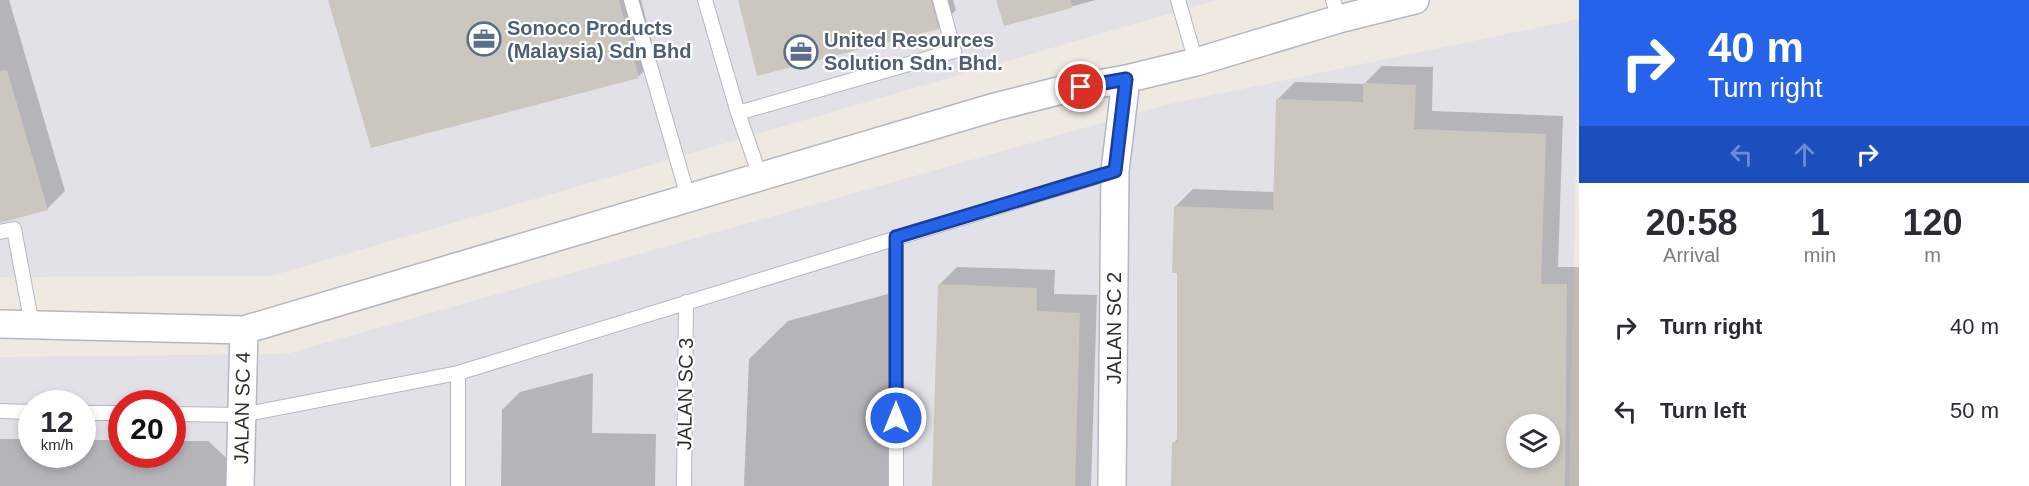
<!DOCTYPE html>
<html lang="en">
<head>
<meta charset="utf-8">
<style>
  :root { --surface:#fff; --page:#f7f7f7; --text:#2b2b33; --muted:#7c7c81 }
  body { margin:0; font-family:Arial,sans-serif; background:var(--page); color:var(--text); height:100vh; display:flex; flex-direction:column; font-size:22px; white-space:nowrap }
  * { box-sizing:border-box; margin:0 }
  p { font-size:20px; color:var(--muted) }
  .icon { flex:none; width:33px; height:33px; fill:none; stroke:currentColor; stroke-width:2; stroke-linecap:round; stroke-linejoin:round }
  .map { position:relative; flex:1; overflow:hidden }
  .side { display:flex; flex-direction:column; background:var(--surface); width:450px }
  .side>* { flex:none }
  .top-card { background:#2563eb; color:#fff; overflow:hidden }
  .controls { position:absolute; left:1506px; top:414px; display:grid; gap:12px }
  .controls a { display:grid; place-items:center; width:54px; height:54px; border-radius:50%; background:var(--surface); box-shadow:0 3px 9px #0003; font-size:30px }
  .speed { position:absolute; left:18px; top:390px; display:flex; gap:12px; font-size:30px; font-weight:700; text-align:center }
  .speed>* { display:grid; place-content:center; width:78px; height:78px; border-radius:50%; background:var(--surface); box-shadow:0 3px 9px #0003; line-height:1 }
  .speed small { font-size:15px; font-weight:400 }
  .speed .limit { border:9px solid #d22; background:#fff; color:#111 }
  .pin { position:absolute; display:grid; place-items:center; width:51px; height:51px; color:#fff; margin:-26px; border:3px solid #fff; border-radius:50%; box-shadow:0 2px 6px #0007 }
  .me { position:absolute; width:66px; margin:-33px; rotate:0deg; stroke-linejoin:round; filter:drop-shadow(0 0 4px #0008) }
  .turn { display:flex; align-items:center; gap:21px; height:126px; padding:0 30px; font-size:27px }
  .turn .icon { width:78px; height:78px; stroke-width:2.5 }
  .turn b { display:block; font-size:42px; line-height:51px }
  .lanes { display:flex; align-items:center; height:57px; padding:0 30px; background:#0003; justify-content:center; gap:30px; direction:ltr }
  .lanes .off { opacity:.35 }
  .eta { display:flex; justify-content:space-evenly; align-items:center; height:102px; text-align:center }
  .eta b { font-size:36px; font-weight:700; line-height:42px }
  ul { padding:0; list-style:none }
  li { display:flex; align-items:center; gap:18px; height:84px; padding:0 30px }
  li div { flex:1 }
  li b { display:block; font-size:22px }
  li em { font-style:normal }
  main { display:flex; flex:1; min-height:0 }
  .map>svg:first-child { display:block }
</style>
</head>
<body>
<main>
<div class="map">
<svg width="1579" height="486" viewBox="0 0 1579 486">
  <rect width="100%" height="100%" fill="#efe9e1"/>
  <!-- industrial -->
  <path fill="#e3e1e8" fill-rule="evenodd" d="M0,0H1216L271,276L0,277Z
    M1579,19L1569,486H0V357L286,354L1165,105ZM32,404H82V454H32ZM122,404H172V454H122ZM1516,424H1550V458H1516Z"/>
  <!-- shadow -->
  <path fill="#0003" fill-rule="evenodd" d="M0,0H9L65,191L47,209L0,221Z
    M329,0H641L656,58L639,76Z
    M740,0H953L956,10L938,28Z
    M998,0H1096L1005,24Z
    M1382,66L1433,67L1432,111L1563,116L1558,267H1579V486H1173L1174,443L1178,438V272L1175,207L1193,189L1275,192L1277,100L1295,82L1364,84ZM1516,424H1550V458H1516Z
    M957,267L1055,270L1054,294L1097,295L1091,486H933L939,285Z
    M899,291L894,486H744L749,359L788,321Z
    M593,373L592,433L656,434L655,486H501L502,410L520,392Z
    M0,439H32V454H82V440H122V454H172V441H208L231,462V486H0Z"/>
  <!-- building -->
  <path fill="#cbc7bf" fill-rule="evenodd" d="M328,0H619L639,78L371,148Z
    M738,0H931L939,29L757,76Z
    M996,0H1071L1072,8L1004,26Z
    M7,70L48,210L0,223V71Z
    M1363,83L1416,85L1414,129L1546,134L1541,284H1567L1565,486H1171L1172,442H1177V273H1172L1174,206L1273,210L1276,99L1363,102ZM1516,424H1550V458H1516Z
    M938,284L1037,288V311L1080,313L1075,486H932Z"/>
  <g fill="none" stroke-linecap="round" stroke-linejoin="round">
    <defs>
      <path id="service" d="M631,0L688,197
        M705,0L738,113L760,176
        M1178,0L1196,62
        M1333,0L1339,19
        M738,113L954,51L940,0
        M0,232L14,229L32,325
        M458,373V486
        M0,411L32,412
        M82,413H122
        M172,414L242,415L458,373L1115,171
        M684,486L686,302
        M896,486V237"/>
      <path id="minor" d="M0,324L244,330L995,107L1058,91L1126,79L1196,62L1339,19L1415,0
        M240,486L244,330
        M1112,486L1115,171L1126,79"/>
    </defs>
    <!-- service casing -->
    <use href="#service" stroke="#b4b7c1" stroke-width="16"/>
    <!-- minor casing -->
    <use href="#minor" stroke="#b4b7c1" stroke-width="30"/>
    <!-- service -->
    <use href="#service" stroke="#fff" stroke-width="14"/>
    <!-- minor -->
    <use href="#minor" stroke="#fff" stroke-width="27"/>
  </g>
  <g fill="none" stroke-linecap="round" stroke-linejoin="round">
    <defs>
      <path id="route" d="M896,418V237L1115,171L1126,79L1081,87"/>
    </defs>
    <!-- route casing -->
    <use href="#route" stroke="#184099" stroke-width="15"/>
    <!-- route -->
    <use href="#route" stroke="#2563eb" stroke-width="10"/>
  </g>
  <!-- icons -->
  <defs>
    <symbol id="office-ring" viewBox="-11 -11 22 22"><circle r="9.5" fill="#fff" stroke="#5c6f8a" stroke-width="1.5"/><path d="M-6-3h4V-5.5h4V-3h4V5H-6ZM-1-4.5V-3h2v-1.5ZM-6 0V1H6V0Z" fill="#5c6f8a"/></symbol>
  </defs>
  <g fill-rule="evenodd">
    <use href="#office-ring" x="465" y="20" width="38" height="38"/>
    <use href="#office-ring" x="782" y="33" width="38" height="38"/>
  </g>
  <g text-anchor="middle" stroke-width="4.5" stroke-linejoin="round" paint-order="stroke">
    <!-- service labels -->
    <g font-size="20" font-weight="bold" fill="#4e5e75" stroke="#fff" text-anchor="start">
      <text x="507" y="35">Sonoco Products<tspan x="507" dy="23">(Malaysia) Sdn Bhd</tspan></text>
      <text x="824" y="47">United Resources<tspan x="824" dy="23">Solution Sdn. Bhd.</tspan></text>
    </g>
    <!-- street labels -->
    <g font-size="20" fill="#2e2e2e" stroke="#fff">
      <text transform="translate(1114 328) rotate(-90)" y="7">JALAN SC 2</text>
      <text transform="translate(685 394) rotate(-89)" y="7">JALAN SC 3</text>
      <text transform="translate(242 408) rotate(-89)" y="7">JALAN SC 4</text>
    </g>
  </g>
</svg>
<div class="controls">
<a><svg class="icon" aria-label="layers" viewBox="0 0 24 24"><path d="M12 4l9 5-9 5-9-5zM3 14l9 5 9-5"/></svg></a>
</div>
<div class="speed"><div>12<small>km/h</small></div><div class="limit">20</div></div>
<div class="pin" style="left:1081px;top:87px;background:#d93025"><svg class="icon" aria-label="arrive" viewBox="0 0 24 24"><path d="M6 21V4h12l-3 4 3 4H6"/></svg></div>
<svg class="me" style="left:896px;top:418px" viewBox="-20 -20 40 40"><circle r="17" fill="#2563eb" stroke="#fff" stroke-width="3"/><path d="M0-11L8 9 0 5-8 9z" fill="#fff"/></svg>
</div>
<section class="side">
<div class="top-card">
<div class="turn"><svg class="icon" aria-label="right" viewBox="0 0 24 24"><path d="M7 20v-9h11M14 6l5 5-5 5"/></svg><div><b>40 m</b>Turn right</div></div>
<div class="lanes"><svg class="icon off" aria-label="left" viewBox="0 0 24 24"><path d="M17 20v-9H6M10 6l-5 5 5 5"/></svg><svg class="icon off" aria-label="ahead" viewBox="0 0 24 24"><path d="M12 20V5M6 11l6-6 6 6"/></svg><svg class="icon" aria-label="right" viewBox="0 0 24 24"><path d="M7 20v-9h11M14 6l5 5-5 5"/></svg></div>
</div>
<div class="eta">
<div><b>20:58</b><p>Arrival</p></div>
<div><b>1</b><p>min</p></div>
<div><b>120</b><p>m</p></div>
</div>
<ul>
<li><svg class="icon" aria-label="right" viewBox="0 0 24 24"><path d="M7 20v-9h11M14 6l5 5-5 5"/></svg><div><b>Turn right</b></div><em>40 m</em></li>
<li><svg class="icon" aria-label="left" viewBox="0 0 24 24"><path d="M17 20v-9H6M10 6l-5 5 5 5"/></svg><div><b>Turn left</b></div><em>50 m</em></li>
</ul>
</section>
</main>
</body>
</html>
